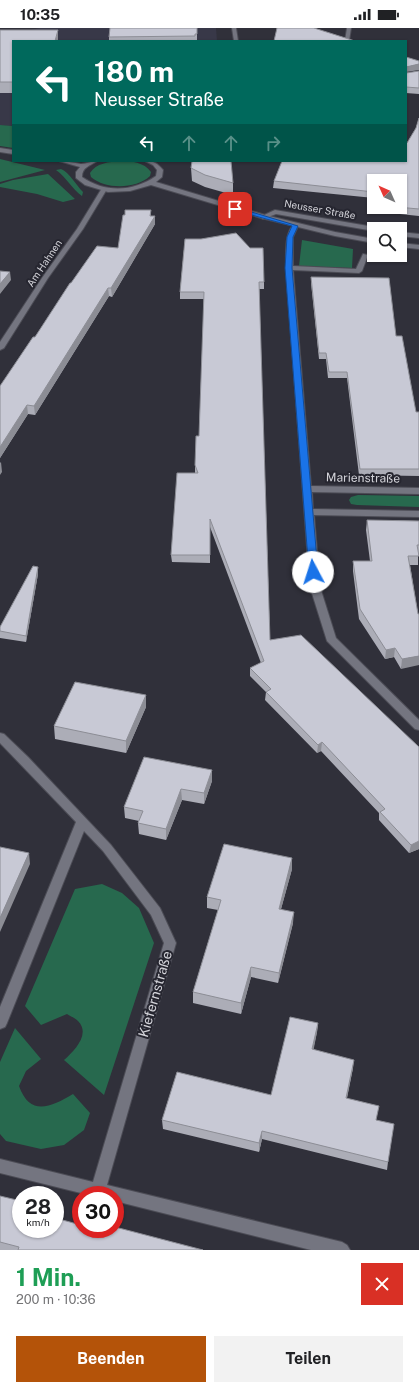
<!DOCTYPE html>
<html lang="de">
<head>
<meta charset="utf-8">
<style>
  :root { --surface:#fff; --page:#f2f2f2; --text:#202124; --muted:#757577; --accent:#b45309 }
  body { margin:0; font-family:"Public Sans",sans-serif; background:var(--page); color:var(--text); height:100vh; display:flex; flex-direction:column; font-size:15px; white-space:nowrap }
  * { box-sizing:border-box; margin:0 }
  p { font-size:13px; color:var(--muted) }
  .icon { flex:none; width:22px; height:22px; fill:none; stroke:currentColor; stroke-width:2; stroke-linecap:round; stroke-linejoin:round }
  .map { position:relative; height:1222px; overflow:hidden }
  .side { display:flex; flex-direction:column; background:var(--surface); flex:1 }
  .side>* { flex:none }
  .hud { position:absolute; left:12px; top:12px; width:395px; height:122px; border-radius:0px; box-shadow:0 1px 3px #0004; background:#00695c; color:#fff; overflow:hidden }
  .needle { width:26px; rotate:315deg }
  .tools { position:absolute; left:367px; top:146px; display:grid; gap:8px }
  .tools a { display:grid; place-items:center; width:40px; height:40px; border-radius:0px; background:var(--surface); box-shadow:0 1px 3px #0004; font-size:20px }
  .speed { position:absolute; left:12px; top:1158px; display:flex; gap:8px; font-size:20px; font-weight:700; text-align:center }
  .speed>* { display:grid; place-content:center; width:52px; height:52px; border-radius:50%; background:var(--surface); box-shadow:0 1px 3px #0004; line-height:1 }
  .speed small { font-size:10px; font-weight:400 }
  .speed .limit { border:6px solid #d22; background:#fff; color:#111 }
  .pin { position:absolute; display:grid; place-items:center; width:34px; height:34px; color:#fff; margin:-17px; border-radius:8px; box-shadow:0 2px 6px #0006 }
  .me { position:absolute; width:44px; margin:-22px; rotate:355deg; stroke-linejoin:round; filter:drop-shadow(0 0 3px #0008) }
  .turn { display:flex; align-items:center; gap:14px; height:84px; padding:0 16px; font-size:18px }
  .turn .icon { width:52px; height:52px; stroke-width:2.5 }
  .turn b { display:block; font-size:28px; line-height:34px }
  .lanes { display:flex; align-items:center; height:38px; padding:0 16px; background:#0003; justify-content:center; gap:20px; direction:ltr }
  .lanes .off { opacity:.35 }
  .round { display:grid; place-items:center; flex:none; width:42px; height:42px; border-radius:0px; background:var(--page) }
  .summary { display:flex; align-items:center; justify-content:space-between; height:68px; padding:0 16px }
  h1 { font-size:24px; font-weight:700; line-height:30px; color:#1e9e55 }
  .button { display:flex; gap:8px; margin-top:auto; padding:8px 16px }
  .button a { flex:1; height:46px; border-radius:0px; background:var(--accent); color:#fff; font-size:16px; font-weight:700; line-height:46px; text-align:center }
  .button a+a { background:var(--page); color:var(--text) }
  .status { display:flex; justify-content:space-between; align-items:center; height:28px; padding:0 20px; background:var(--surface); direction:ltr }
  .status svg { height:11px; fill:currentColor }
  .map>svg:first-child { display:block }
</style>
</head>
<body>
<div class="status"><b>10:35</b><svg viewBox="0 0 49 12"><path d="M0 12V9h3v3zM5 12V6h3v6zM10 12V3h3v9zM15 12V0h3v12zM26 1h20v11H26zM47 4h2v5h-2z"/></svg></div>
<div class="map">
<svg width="419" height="1222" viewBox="0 0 419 1222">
  <rect width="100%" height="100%" fill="#30303a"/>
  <!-- built -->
  <path fill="#383848" d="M39,0H216L217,13H13V98L0,97V8H9Z"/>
  <!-- green -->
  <path fill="#27694e" d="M0,97L13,98V120L0,118Z
    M0,131L45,142L0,154Z
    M120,133C131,133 144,134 151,144L150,148C136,161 106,162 91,149L90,145C96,135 109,134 120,133Z
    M61,141C70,145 76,157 83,164L82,168C72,161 66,149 56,142Z
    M48,146L75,171L63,174L37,166L0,159V156L13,152Z
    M302,212L353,221L352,240L299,238Z
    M358,467L419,468V479L357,477L351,476L349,472L351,469Z
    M102,856L122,865L139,880L154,915L104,1067L64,1032C74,1023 91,1006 78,993C75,990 70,988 67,986L41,997L25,978L75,861Z
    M15,1000L41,1031L26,1043L19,1058C30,1089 51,1079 73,1066L90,1085L84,1102L64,1117L41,1121L6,1113L0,1106V1034Z"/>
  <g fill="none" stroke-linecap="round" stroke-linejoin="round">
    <defs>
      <path id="minor" d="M232,0H236L238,13H234Z
        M347,0H351L349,13H345Z
        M102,160L107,161L83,201L48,250L4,320L0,322V314L42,250L77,201Z
        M275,182L374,199L377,201H374V203L276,186L263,191L260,189Z
        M295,196L298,198L293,209V238L356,241L363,226L368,227L362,243L359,245L293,242L311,458L419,460V466L312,464L313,481L419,483V489L314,487L320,559L336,610L419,692V702L415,701L327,613L310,559L286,240C286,229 284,202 295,196Z
        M400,204L419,206V210L400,208Z
        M0,705L4,706L28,729L111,817L160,880L176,915L107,1157L342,1214L347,1217L350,1222H311L115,1173V1167H89L0,1145V1131L93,1154L164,915L151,887L103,823L84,803L7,995L5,999L0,1001V979L76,794L0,715Z"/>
      <path id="secondary" d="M0,120L13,122V126L0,124Z
        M59,133C67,133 74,135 81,136C86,136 92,133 97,133C90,138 82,139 82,149C105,165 133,164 156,148L157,142L153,137L145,133C154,133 157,135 163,142L162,149L156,154L265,187L335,204L374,211V215L335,208L261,190L151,157L130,163L108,164L85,157L76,150V144L80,139Z
        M400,215L419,217V221L400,219Z"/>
    </defs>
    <!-- minor casing -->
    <use href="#minor" stroke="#4c4c55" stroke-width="2"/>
    <!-- secondary casing -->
    <use href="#secondary" stroke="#4c4c55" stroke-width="2"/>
    <!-- minor -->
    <use href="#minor" fill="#747580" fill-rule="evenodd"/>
    <!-- secondary -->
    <use href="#secondary" fill="#747580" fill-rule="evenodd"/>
  </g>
  <!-- wall -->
  <path fill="#acadb7" d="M197,0V13H109V9Z
    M0,2H58V12L13,13V65H0Z
    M419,43V66L406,65V45Z
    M419,90V188L390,185V179H400V153H374V170L273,160L274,153L407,115L416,100Z
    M191,140L233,155V167L205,159L192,153Z
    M151,188H155V196L112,269L109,268L35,387L28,386L0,430V358L35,309L71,255L118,220Z
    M185,211L264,254V261H259L270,612L419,719V821L409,825L379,792V785L321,723L317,725L265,672L266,664L250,648V640L261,635L210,499V535L172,534L171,527L195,445V437L199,408L204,271H180V264Z
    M311,249L396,308L416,384H419V448L359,447L347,350H328L326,331H319L311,255Z
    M367,492L419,493V526H418V537H410L418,586L401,641L394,629L385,631L359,591L353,543V533H370L366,502Z
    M38,539V546L26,614L0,610V599Z
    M146,667V679L126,725L55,711L54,698Z
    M212,742V753L204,776L182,772L166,812L139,806L138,795L139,793L125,790L124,779Z
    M292,841L281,881L293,895L278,955L251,949L241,986L193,975V964L218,882L207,880V869Z
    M318,995L317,1004L313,1022L353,1040L347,1070L376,1092L388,1134L387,1142L262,1111L259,1124L163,1101L162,1092L271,1067Z
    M0,1168L21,1201H81L203,1222H0Z"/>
  <!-- shaded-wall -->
  <path fill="#8c8d95" d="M58,2V13H55Z
    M419,36V42L406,44V39Z
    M151,182V191L155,188V196L112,269L111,260L150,188Z
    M10,244L11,252L0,266V256Z
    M108,260L109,268L35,387L34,378Z
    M27,377L28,386L0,430V419Z
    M1,434L2,444L0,447V435Z
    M38,539V546L26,614V608Z
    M395,620L394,629L385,631L386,622Z
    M419,628V637L401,641L402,631Z
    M146,667V679L126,725V713Z
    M322,714L321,723L317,725L318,717Z
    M212,742V753L204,776V765Z
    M181,761L182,772L166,812V801Z
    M419,813V821L409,825L411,817Z
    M29,825L30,836L0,904V890Z
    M292,830V841L278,892L279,881Z
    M294,884L293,895L278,955L279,945Z
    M251,939V949L241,986V975Z
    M318,995L317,1004L312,1030V1021Z
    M354,1032L353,1040L345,1079L346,1070Z
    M262,1103V1111L259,1124V1115Z"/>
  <!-- building -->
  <path fill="#c8c9d5" stroke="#8c8d95" d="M110,0H197V6H195V8L109,9Z
    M277,0H314L355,13H274Z
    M0,2H58L55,13H13V54H0Z
    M406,29L419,33V36L406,39V41Z
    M419,43V60L406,59V45Z
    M419,90V181L397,179H400V153H374V164L274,153L282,133H406V115H407L416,100Z
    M192,133H231L233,155L205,147L191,140Z
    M125,182H151L150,188H155L111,260H108L34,378L27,377L0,419V358L33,309H35L70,255H71L97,218L118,220L123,187H125Z
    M236,205L250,220H263L264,254H259L270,612L301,607L419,719V813L411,817L380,784L385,781L322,714L318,717L266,664L271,661L250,640L264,633L210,491V527H171L177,445H198L195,437L196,408H199L204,264H180L185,211H201Z
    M0,243L10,244L0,256Z
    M311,249L389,250L396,308H402L416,384H419V441H360L347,344H329L326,325H319Z
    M367,492L419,493V517H417L419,528H408L418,586H419V628L402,631L395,620L386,622L360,581L353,533H372Z
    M33,538L38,539L26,608L0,603V599Z
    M75,654L146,667L126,713L54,698Z
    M144,729L212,742L204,765L181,761L166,801L138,795L143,783L124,779Z
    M224,816L292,830L279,881L294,884L279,945L251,939L241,975L193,964L221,872L207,869Z
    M0,819L29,825L0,890Z
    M290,989L318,995L312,1021L354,1032L346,1070L379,1078L376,1092L394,1096L388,1134L262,1103L259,1115L162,1092L177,1044L271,1067Z
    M0,1168L21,1173V1201H55V1190L81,1197V1201H115V1199L203,1222H18L19,1219L0,1214Z"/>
  <!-- route -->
  <path fill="#1a73e8" stroke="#114b97" d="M235,179L298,198L293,209L292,240L318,544L313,546L309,544L285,240L287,209L292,198L233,182L232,181Z"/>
  <g text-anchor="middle" stroke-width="4" stroke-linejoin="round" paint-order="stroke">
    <!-- far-street labels -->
    <g font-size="10" fill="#d3d3d9" stroke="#262630">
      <text transform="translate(320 181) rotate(10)" y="4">Neusser Straße</text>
      <text transform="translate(44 235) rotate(-56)" y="4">Am Hahnen</text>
    </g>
    <!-- street labels -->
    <g font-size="12" fill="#d3d3d9" stroke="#262630">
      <text transform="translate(363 450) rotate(1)" y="4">Marienstraße</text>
    </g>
    <!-- near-street labels -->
    <g font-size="14" fill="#d3d3d9" stroke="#262630">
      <text transform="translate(155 966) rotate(-74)" y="5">Kiefernstraße</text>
    </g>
  </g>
</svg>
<div class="tools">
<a><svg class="needle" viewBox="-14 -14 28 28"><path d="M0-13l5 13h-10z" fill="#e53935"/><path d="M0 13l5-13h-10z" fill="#757577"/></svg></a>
<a><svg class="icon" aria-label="search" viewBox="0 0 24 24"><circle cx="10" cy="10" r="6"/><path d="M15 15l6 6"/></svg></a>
</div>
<div class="speed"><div>28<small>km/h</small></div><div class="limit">30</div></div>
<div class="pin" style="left:235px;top:181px;background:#d93025"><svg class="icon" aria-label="arrive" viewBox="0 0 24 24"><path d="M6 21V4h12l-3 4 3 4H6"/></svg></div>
<svg class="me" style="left:313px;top:544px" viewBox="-20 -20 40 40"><circle r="19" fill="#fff"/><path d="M0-13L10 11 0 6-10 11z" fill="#1a73e8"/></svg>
<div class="hud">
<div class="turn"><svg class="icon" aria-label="left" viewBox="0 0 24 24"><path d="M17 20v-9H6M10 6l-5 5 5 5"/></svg><div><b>180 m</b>Neusser Straße</div></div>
<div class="lanes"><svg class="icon" aria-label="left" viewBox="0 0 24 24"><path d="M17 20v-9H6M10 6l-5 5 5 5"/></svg><svg class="icon off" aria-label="ahead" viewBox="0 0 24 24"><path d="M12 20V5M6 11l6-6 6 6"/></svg><svg class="icon off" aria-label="ahead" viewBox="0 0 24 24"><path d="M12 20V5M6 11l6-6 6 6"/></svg><svg class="icon off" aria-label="right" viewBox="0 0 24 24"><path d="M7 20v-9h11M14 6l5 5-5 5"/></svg></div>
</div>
</div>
<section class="side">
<div class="summary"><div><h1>1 Min.</h1><p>200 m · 10:36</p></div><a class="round" style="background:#d93025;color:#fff"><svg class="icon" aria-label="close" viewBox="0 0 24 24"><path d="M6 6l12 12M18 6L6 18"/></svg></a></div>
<div class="button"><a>Beenden</a><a>Teilen</a></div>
</section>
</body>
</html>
